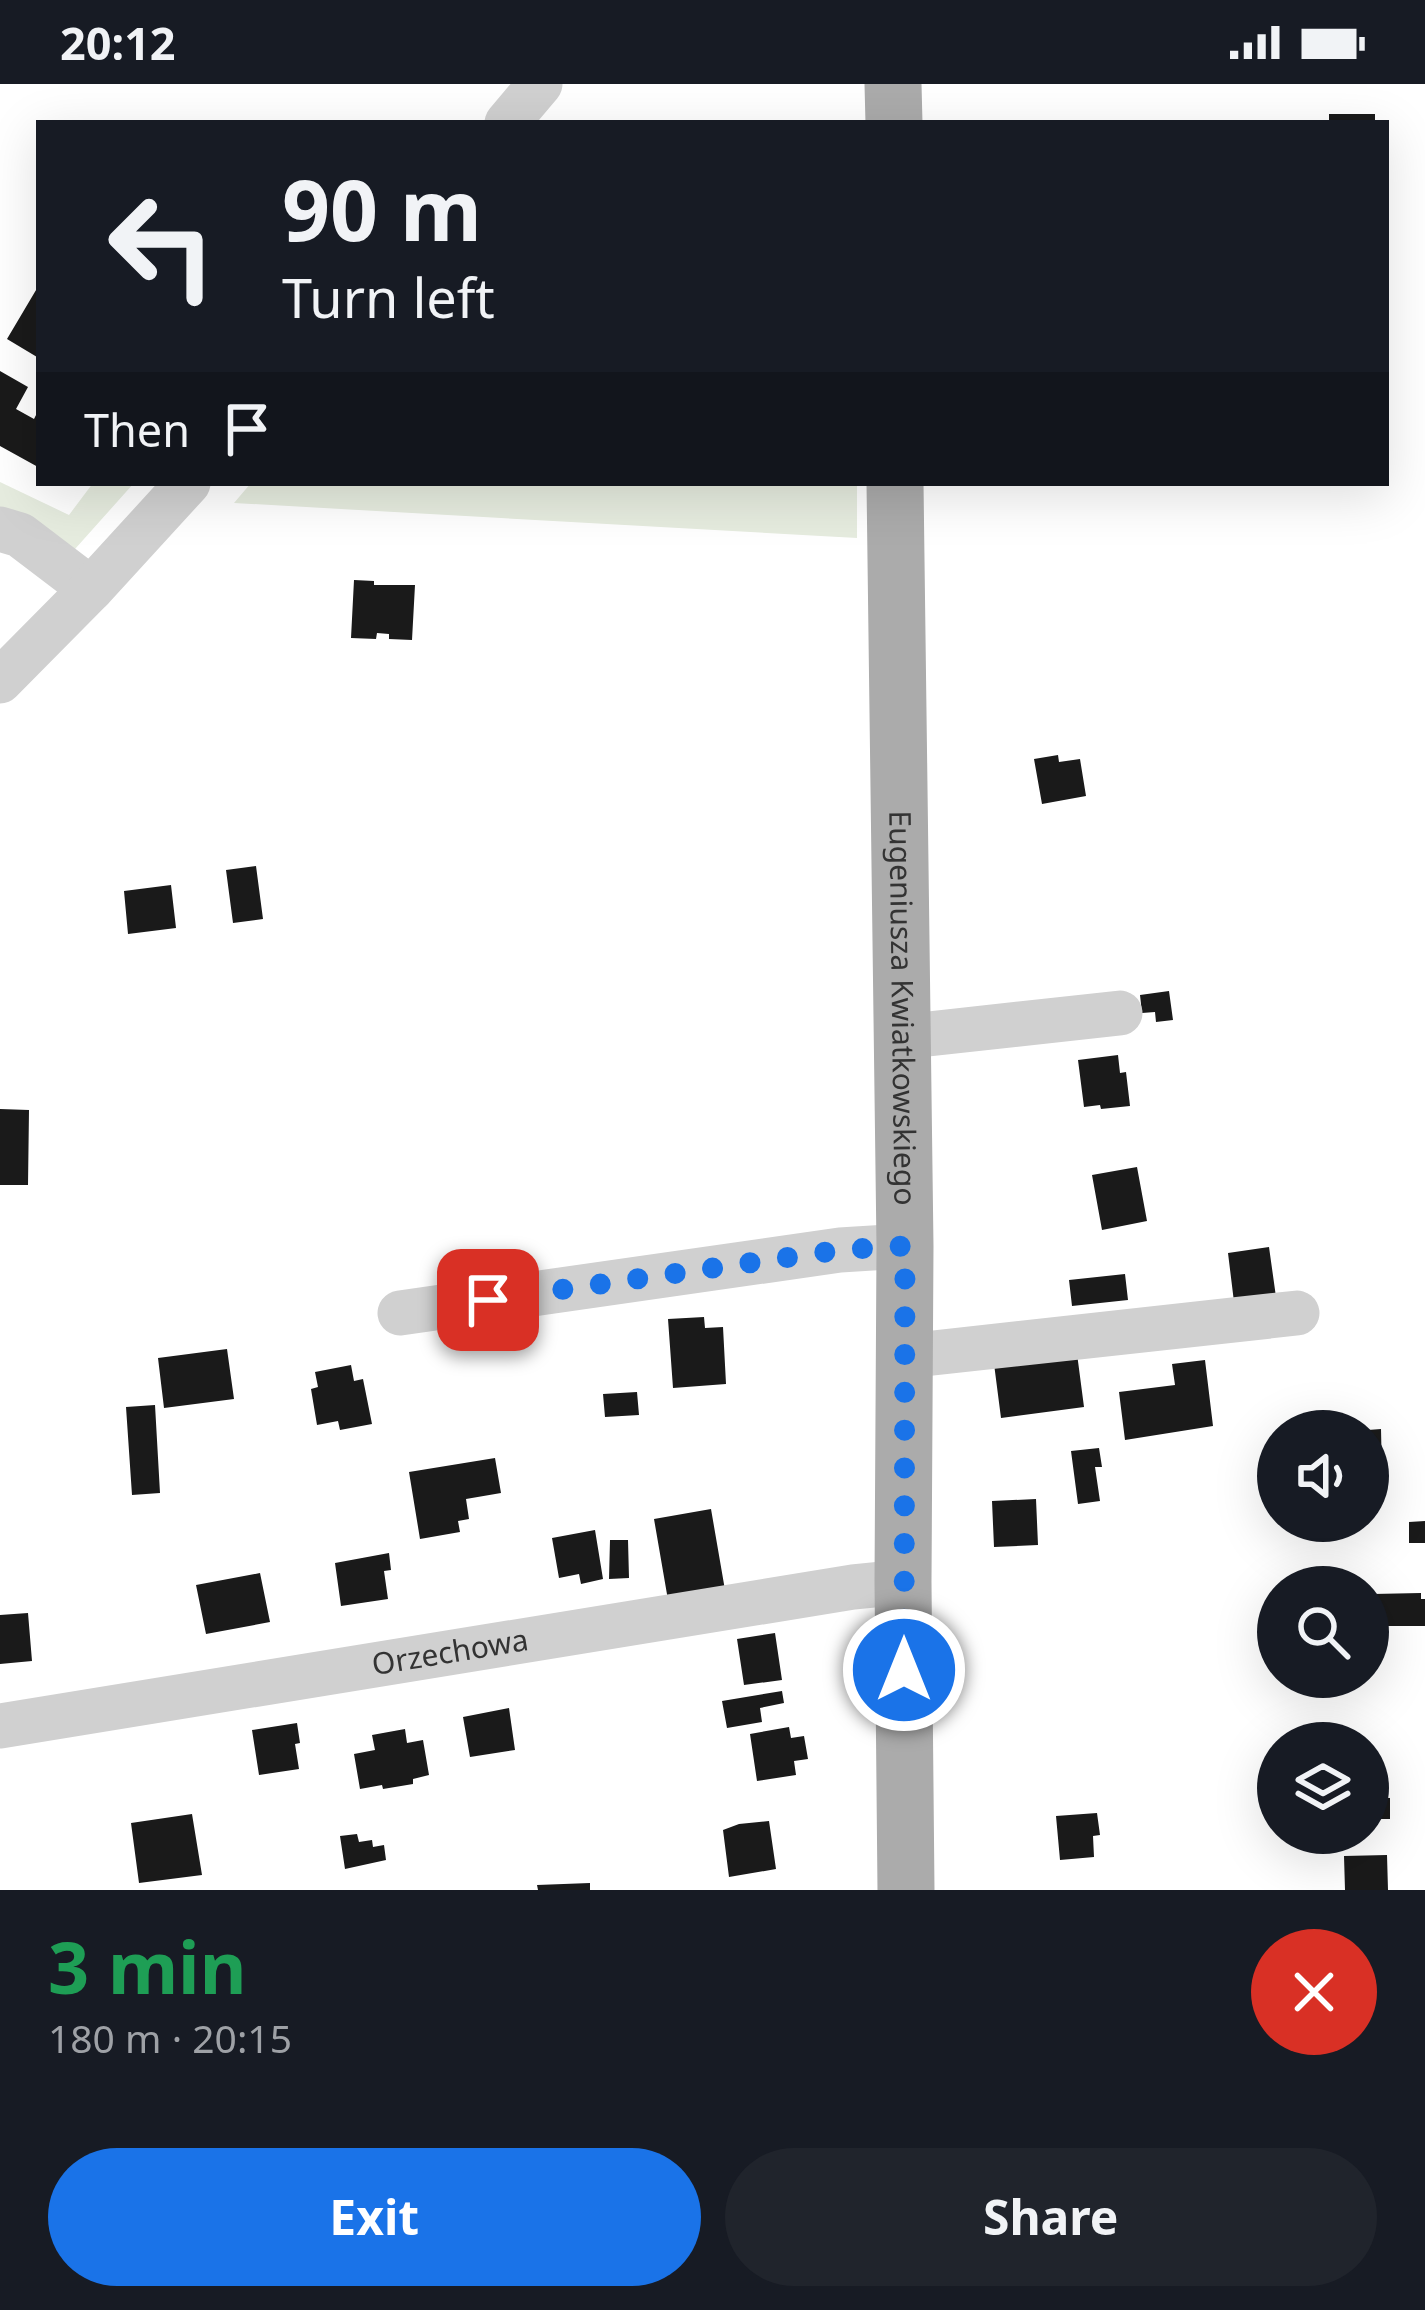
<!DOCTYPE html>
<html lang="en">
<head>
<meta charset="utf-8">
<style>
  :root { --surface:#171b24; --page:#20242c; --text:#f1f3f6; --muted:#9ea1a6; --accent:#1a73e8 }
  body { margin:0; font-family:"Noto Sans",sans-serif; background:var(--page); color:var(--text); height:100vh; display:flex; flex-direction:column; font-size:45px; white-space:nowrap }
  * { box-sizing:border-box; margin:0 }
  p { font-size:39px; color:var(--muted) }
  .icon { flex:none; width:66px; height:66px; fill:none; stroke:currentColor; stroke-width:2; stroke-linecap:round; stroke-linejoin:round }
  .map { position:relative; height:1806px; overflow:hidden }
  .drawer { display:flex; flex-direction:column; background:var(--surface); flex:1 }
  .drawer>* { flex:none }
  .hud { position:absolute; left:36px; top:36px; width:1353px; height:366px; border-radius:0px; box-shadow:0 12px 48px #0002; background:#171b24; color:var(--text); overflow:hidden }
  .tools { position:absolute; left:1257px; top:1326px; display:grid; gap:24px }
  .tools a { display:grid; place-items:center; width:132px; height:132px; border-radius:50%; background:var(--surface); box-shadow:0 12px 48px #0002; font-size:60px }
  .pin { position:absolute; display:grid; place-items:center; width:102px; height:102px; color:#fff; margin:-51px; border-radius:24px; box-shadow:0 6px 18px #0006 }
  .me { position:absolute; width:132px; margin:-66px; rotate:0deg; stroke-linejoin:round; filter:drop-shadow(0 0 9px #0008) }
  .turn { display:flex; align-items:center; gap:42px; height:252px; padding:0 48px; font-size:54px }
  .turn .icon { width:156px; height:156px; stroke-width:2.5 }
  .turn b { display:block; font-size:84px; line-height:102px }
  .then { display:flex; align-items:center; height:114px; padding:0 48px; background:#0003; gap:24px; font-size:45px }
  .round { display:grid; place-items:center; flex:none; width:126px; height:126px; border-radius:63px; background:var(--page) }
  .head { display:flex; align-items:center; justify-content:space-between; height:204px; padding:0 48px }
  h1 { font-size:72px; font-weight:700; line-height:90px; color:#1e9e55 }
  .cta { display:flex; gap:24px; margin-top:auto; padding:24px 48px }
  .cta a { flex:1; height:138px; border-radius:72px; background:var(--accent); color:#fff; font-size:48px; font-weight:700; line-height:138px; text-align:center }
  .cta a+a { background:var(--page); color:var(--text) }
  .status { display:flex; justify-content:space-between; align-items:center; height:84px; padding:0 60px; background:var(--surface); direction:ltr }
  .status svg { height:33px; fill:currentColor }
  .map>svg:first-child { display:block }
</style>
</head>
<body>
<div class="status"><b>20:12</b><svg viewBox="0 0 49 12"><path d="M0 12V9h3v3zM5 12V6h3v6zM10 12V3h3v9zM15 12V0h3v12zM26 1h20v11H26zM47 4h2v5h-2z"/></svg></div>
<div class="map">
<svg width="1425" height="1806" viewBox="0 0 1425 1806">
  <rect width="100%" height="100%" fill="#fff"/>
  <!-- green -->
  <path fill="#e6ecdf" d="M0,398L69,431L93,399H134L67,474L0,431Z
    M251,399H857V454L234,419Z"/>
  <!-- building -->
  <path fill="#1a1a1a" d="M1329,30H1375V39H1329Z
    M39,201V270L37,273L7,255Z
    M0,287L28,303L16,325L34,335L39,325L38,383L0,362Z
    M354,496L374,497V501H415L412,556L389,555V550L377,549L376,555L351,554Z
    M1058,671L1059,678L1080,675L1086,712L1042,720L1034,675Z
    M256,782L263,835L233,839L226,786Z
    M171,801L176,844L128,850L124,807Z
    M1169,907L1173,936L1156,938L1155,928L1142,929L1140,911Z
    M1118,971L1120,989L1126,988L1130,1022L1101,1025L1100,1021L1084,1023L1078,976Z
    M0,1025L29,1026L28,1101H0Z
    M1137,1083L1147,1137L1102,1146L1092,1091Z
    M1269,1163L1276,1213L1234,1218L1228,1169Z
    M1125,1190L1128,1216L1072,1222L1069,1196Z
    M704,1233L705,1244L723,1243L726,1300L673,1304L668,1235Z
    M1076,1262L1084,1323L1001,1334L993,1272Z
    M227,1265L234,1315L164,1324L158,1274Z
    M1205,1276L1213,1342L1125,1356L1119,1308L1175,1301L1172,1280Z
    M351,1281L354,1297L363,1295L372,1340L340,1346L338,1337L317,1341L311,1305L318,1303L315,1288Z
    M637,1308L639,1331L605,1333L603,1310Z
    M155,1321L160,1409L132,1411L126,1323Z
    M1381,1345L1382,1391H1368V1346Z
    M1099,1364L1102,1383H1095L1100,1417L1078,1420L1071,1367Z
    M495,1374L501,1409L466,1415L469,1435L458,1437L460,1448L420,1455L409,1388Z
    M1036,1415L1038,1461L994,1463L992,1417Z
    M711,1425L725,1506L668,1516L654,1435Z
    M1425,1437V1459H1409V1438Z
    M595,1446L603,1495L581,1500L579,1490L559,1494L552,1454Z
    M610,1456H628L629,1494L609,1495Z
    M389,1469L391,1486L384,1487L388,1515L341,1522L335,1479Z
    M260,1489L270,1538L206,1550L196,1501Z
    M1421,1509V1515H1425V1542H1373V1510Z
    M28,1529L32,1577L0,1580V1531Z
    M775,1549L782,1596L744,1601L737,1555Z
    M782,1607L784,1619L760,1624L762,1638L727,1644L722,1617Z
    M509,1624L515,1666L470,1673L463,1633Z
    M297,1639L300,1659L295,1660L299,1685L259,1691L252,1646Z
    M789,1643L791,1654L804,1652L808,1675L794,1677L796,1691L757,1697L750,1650Z
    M405,1645L407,1659L423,1656L429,1691L413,1695V1700L383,1705L382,1701L360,1705L354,1670L375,1666L372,1651Z
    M1368,1713L1390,1714V1735H1368Z
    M1097,1729L1100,1751L1093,1752L1094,1773L1060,1776L1056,1732Z
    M192,1730L202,1791L139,1799L131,1739Z
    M769,1737L776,1785L729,1793L723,1746L739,1740Z
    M357,1750L359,1758L372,1756L373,1763L384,1761L386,1776L345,1785L340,1752Z
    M1387,1771L1388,1806H1345L1344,1772Z
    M590,1799V1806H538L537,1801Z"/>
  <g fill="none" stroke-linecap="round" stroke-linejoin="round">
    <!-- minor -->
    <g stroke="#d0d0d0" stroke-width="45">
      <path d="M507,39L540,0"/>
      <path d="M0,445L20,451L91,505"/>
      <path d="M0,597L91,505L188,399"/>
      <path d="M901,953L1120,929"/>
      <path d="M400,1229L840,1166L905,1162"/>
      <path d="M906,1272L1297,1229"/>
      <path id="s1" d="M0,1642L853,1503L903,1498"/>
    </g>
    <!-- major -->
    <g stroke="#ababab" stroke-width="57">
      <path d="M893,0L894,39"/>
      <path id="s2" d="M895,399L905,1162L903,1498L906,1806"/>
    </g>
  </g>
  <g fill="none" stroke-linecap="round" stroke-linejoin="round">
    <!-- route -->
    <path stroke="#1a73e8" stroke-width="21" stroke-dasharray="0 37.8" d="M488,1216L840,1166L905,1162L904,1586"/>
  </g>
  <g text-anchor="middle" stroke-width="12" stroke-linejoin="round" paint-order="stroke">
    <!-- street labels -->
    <g font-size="30" fill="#333" stroke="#fff">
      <text dy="10" stroke="none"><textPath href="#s2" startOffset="525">Eugeniusza Kwiatkowskiego</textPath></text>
      <text dy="10" stroke="none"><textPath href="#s1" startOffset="456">Orzechowa</textPath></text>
    </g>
  </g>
</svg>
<div class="tools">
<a><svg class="icon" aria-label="sound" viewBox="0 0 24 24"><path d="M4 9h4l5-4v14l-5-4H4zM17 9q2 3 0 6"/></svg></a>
<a><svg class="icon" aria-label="search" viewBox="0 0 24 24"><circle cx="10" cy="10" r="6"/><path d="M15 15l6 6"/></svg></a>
<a><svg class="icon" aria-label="layers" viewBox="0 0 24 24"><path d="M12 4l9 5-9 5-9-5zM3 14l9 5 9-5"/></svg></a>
</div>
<div class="pin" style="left:488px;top:1216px;background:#d93025"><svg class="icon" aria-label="arrive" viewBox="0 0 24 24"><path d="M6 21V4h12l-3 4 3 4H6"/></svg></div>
<svg class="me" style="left:904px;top:1586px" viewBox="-20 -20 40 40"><circle r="17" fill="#1a73e8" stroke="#fff" stroke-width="3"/><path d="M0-11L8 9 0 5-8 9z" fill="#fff"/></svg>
<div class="hud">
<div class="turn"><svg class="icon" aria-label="left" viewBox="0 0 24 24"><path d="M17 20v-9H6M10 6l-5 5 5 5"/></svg><div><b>90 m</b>Turn left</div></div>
<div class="then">Then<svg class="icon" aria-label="arrive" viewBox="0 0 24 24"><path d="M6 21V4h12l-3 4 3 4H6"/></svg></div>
</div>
</div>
<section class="drawer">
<div class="head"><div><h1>3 min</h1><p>180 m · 20:15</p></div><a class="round" style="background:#d93025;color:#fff"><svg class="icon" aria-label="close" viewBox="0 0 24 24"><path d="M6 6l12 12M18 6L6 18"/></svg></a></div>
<div class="cta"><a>Exit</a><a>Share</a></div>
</section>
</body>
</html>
